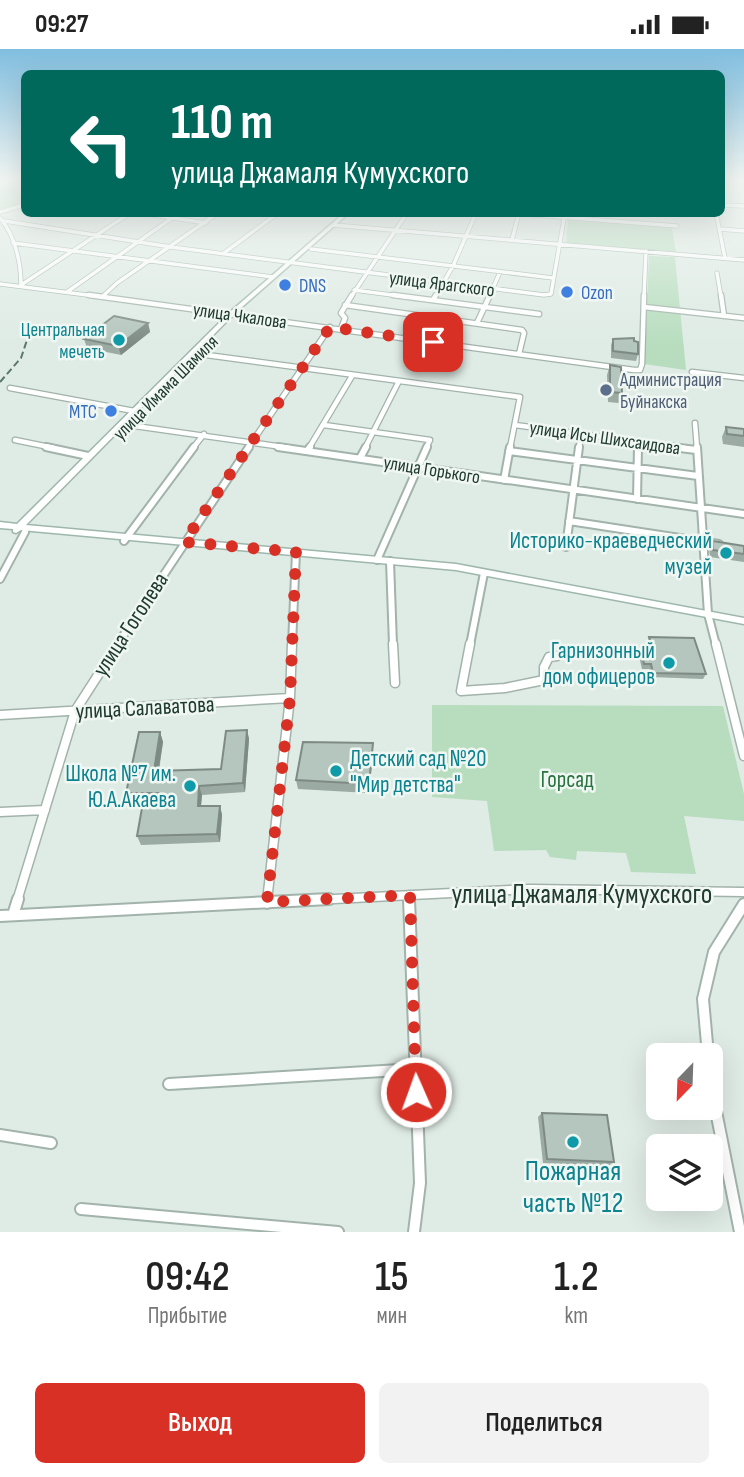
<!DOCTYPE html>
<html lang="ru">
<head>
<meta charset="utf-8">
<style>
  :root { --surface:#fff; --page:#f2f2f2; --text:#222; --muted:#767676; --accent:#d93025 }
  body { margin:0; font-family:"Sofia Sans Condensed",sans-serif; background:var(--page); color:var(--text); height:100vh; display:flex; flex-direction:column; font-size:26px; white-space:nowrap }
  * { box-sizing:border-box; margin:0 }
  p { font-size:23px; color:var(--muted) }
  .icon { flex:none; width:38px; height:38px; fill:none; stroke:currentColor; stroke-width:2; stroke-linecap:round; stroke-linejoin:round }
  .map { position:relative; height:1183px; overflow:hidden }
  .side { display:flex; flex-direction:column; background:var(--surface); flex:1 }
  .side>* { flex:none }
  .banner { position:absolute; left:21px; top:21px; width:704px; height:147px; border-radius:10px; box-shadow:0 7px 28px #0002; background:#00695c; color:#fff; overflow:hidden }
  .needle { width:46px; rotate:203deg }
  .fabs { position:absolute; left:646px; top:994px; display:grid; gap:14px }
  .fabs a { display:grid; place-items:center; width:77px; height:77px; border-radius:10px; background:var(--surface); box-shadow:0 7px 28px #0002; font-size:35px }
  .pin { position:absolute; display:grid; place-items:center; width:60px; height:60px; color:#fff; margin:-30px; border-radius:14px; box-shadow:0 4px 10px #0006 }
  .me { position:absolute; width:77px; margin:-38px; rotate:358deg; stroke-linejoin:round; filter:drop-shadow(0 0 5px #0008) }
  .turn { display:flex; align-items:center; gap:24px; height:147px; padding:0 35px; font-size:32px }
  .turn .icon { width:91px; height:91px; stroke-width:2.5 }
  .turn b { display:block; font-size:49px; line-height:60px }
  .eta { display:flex; justify-content:space-evenly; align-items:center; height:119px; text-align:center }
  .eta b { font-size:42px; font-weight:600; line-height:49px }
  .button { display:flex; gap:14px; margin-top:auto; padding:14px 35px }
  .button a { flex:1; height:80px; border-radius:10px; background:var(--accent); color:#fff; font-size:28px; font-weight:600; line-height:80px; text-align:center }
  .button a+a { background:var(--page); color:var(--text) }
  .status { display:flex; justify-content:space-between; align-items:center; height:49px; padding:0 35px; background:var(--surface); direction:ltr }
  .status svg { height:19px; fill:currentColor }
  .map>svg:first-child { display:block }
</style>
</head>
<body>
<div class="status"><b>09:27</b><svg viewBox="0 0 49 12"><path d="M0 12V9h3v3zM5 12V6h3v6zM10 12V3h3v9zM15 12V0h3v12zM26 1h20v11H26zM47 4h2v5h-2z"/></svg></div>
<div class="map">
<svg width="744" height="1183" viewBox="0 0 744 1183">
  <rect width="100%" height="100%" fill="#dfebe5"/>
  <!-- green -->
  <path fill="#b7ddbe" d="M24,131V154L0,161V140Z
    M568,171L672,179L676,203L566,195Z
    M649,207L675,208L686,321L644,315Z
    M432,656L723,657L744,745V772L684,767L696,825L631,823L626,804L577,802L576,811L550,808L546,801L494,802L487,752L432,748Z"/>
  <g fill="none" stroke-linecap="round" stroke-linejoin="round">
    <defs>
      <path id="minor-far4" d="M0,135L20,130
        M721,156L744,157
        M0,163L24,156
        M109,164L125,167
        M140,164L206,174
        M509,164L677,177
        M716,164L725,209
        M0,169C15,186 21,214 21,236
        M5,172L171,198L544,246L551,245L565,164
        M333,176L744,211
        M720,180L744,182
        M512,191L519,164
        M13,194L273,228
        M311,200L553,229
        M224,204L278,164
        M717,224L721,248
        M0,235L103,248
        M21,236L130,164
        M354,241L407,248
        M67,243L179,164
        M103,247L117,234L218,164
        M351,248L407,164
        M435,248L453,217L476,164
        M489,248L500,223
        M644,248L646,202"/>
      <path id="minor-far3" d="M89,246L634,321H640L642,315L644,246
        M393,246L539,265
        M721,246L724,267
        M433,251L436,246
        M345,256L522,281L524,284L519,305
        M644,258L744,269
        M477,274L490,246
        M341,280L345,269L341,264L352,246
        M199,305L520,348L510,399
        M692,323L744,329
        M10,339L134,362
        M695,374L697,399
        M121,375L290,399
        M324,376L430,391L426,399
        M515,376L685,399
        M15,391L54,399
        M193,399L204,385
        M248,399L330,278
        M309,399L352,327
        M365,399L399,332
        M579,399L581,385
        M638,399V393"/>
      <path id="minor-far2" d="M46,398L88,407
        M278,398L744,465
        M672,398L696,401
        M697,398L708,565L716,596
        M308,401L310,398
        M509,402L698,427
        M360,409L366,398
        M504,431L510,398
        M637,450L638,398
        M569,472L719,495
        M124,492L194,398
        M566,498L579,398
        M377,511L427,398
        M390,512L393,596
        M0,530L25,483
        M117,596L249,398
        M292,596L296,503
        M470,596L484,524"/>
      <path id="minor-far1" d="M393,595L395,634
        M470,595L461,642L505,639L544,631V618L549,608L557,607
        M716,595L744,707
        M0,666L290,649
        M0,763L45,761
        M409,846V852
        M17,852L75,662L118,595
        M267,852L290,649L292,595
        M295,852L530,840L744,843"/>
      <path id="minor" d="M409,850L420,1134L414,1183
        M267,854V850
        M13,866L18,850
        M0,867L329,850
        M708,1006L703,950L714,903L744,855
        M710,1032L740,1183
        M169,1035L416,1020
        M0,1086L51,1094
        M81,1160L338,1183"/>
      <path id="secondary" d="M344,164H349L234,265L26,476L456,515L744,569V575L456,521L21,481L16,484L13,483V480L0,479V473L17,475L230,263Z"/>
    </defs>
    <!-- minor-far4 casing -->
    <use href="#minor-far4" stroke="#a2b3ab" stroke-width="5"/>
    <!-- minor-far3 casing -->
    <use href="#minor-far3" stroke="#a2b3ab" stroke-width="7"/>
    <!-- minor-far2 casing -->
    <use href="#minor-far2" stroke="#a2b3ab" stroke-width="10"/>
    <!-- minor-far1 casing -->
    <use href="#minor-far1" stroke="#a2b3ab" stroke-width="11"/>
    <!-- minor casing -->
    <use href="#minor" stroke="#a2b3ab" stroke-width="14"/>
    <!-- secondary casing -->
    <use href="#secondary" stroke="#9eb7ac" stroke-width="3"/>
    <!-- minor-far4 -->
    <use href="#minor-far4" stroke="#fff" stroke-width="3.5"/>
    <!-- minor-far3 -->
    <use href="#minor-far3" stroke="#fff" stroke-width="4.5"/>
    <!-- minor-far2 -->
    <use href="#minor-far2" stroke="#fff" stroke-width="6"/>
    <!-- minor-far1 -->
    <use href="#minor-far1" stroke="#fff" stroke-width="8"/>
    <!-- minor -->
    <use href="#minor" stroke="#fff" stroke-width="10"/>
    <!-- secondary -->
    <use href="#secondary" fill="#fff" fill-rule="evenodd"/>
    <!-- rail -->
    <path stroke="#5a776d" stroke-width="2" stroke-dasharray="7 3.5" stroke-linecap="butt" d="M0,333L21,309L31,279"/>
  </g>
  <!-- wall -->
  <path fill="#9baaa3" d="M148,274L150,283L121,306L87,299L84,290Z
    M613,290L634,292L638,305L636,312L611,309V296Z
    M610,316L622,344L619,354L608,353L607,326Z
    M726,378L744,380V398L723,395L722,388Z
    M713,492L744,497V513L710,508L709,499Z
    M649,588L706,625L703,630L651,628L649,620H642L639,607L641,602L650,603L647,593Z
    M247,681L249,690L245,743L202,746L201,757H220L222,766L220,793L141,796L137,787L160,758V753H130L126,744L160,683L163,693L159,722L221,720Z
    M373,694L369,744L298,740L296,731Z
    M542,1064L614,1113L608,1117L543,1114L538,1068Z"/>
  <!-- shaded-wall -->
  <path fill="#7e8b84" d="M148,274L150,283L121,306L118,297Z
    M247,681L249,690L245,743L243,734Z
    M160,683L163,693L157,731L154,722Z
    M373,694V704L369,744V735Z
    M199,737L202,746L200,766L198,757Z
    M220,757L222,766L220,793L217,785Z"/>
  <!-- building -->
  <path fill="#b4c6bd" stroke="#7e8b84" stroke-width="2" d="M114,267L148,274L118,297L84,290Z
    M634,289V292L638,293V305L613,302V290Z
    M610,316L621,318L622,344L610,343Z
    M726,378L744,380V387L727,385Z
    M713,492L744,497V505L713,501Z
    M649,588L694,589L706,625L653,624L651,615H644L641,602L653,603Z
    M247,681L243,734L199,737L198,757H220L217,785L137,787L142,759L160,758L159,744H126L139,683H160L154,722L221,720L226,682Z
    M303,693L373,694L369,735L296,731Z
    M542,1064L607,1066L614,1113L547,1110Z"/>
  <!-- sky -->
  <linearGradient id="sky" x2="0" y2="1"><stop stop-color="#80bedf"/><stop offset="0.44" stop-color="#f1f6f3"/><stop offset="1" stop-color="#f1f6f3" stop-opacity="0"/></linearGradient>
  <rect width="744" height="296" fill="url(#sky)"/>
  <g fill="none" stroke-linecap="round" stroke-linejoin="round">
    <!-- route -->
    <path stroke="#d93025" stroke-width="12" stroke-dasharray="0 21.6" d="M416,1043L410,846L267,853L290,649L296,503L184,493L330,278L433,293"/>
  </g>
  <!-- markers -->
  <g fill="#3f7fe0" stroke="#f0f7f3" stroke-width="2.5">
    <circle cx="285" cy="236" r="7"/>
    <circle cx="567" cy="243" r="7"/>
    <circle cx="111" cy="362" r="7"/>
  </g>
  <g fill="#0f9aa8" stroke="#f0f7f3" stroke-width="2.5">
    <circle cx="119" cy="291" r="7"/>
    <circle cx="726" cy="504" r="7"/>
    <circle cx="669" cy="614" r="7"/>
    <circle cx="336" cy="722" r="7"/>
    <circle cx="190" cy="737" r="7"/>
    <circle cx="573" cy="1093" r="7"/>
  </g>
  <circle fill="#5c6f8a" stroke="#f0f7f3" stroke-width="2.5" cx="606" cy="341" r="7"/>
  <g text-anchor="middle" stroke-width="5" stroke-linejoin="round" paint-order="stroke">
    <!-- far-street labels -->
    <g font-size="19" fill="#203b31" stroke="#f0f7f3">
      <text transform="translate(442 234) rotate(7)" y="7">улица Ярагского</text>
      <text transform="translate(240 266) rotate(8)" y="7">улица Чкалова</text>
      <text transform="translate(165 338) rotate(-45)" y="7">улица Имама Шамиля</text>
      <text transform="translate(605 388) rotate(8)" y="7">улица Исы Шихсаидова</text>
      <text transform="translate(432 420) rotate(9)" y="7">улица Горького</text>
    </g>
    <!-- far-shop labels -->
    <g font-size="19" fill="#366cbe" stroke="#f0f7f3" text-anchor="start">
      <text x="299" y="243">DNS</text>
      <text x="581" y="250">Ozon</text>
      <text x="97" y="369" text-anchor="end">МТС</text>
    </g>
    <!-- far-culture labels -->
    <g font-size="19" fill="#0d838f" stroke="#f0f7f3" text-anchor="end">
      <text x="105" y="287">Центральная<tspan x="105" dy="22">мечеть</tspan></text>
    </g>
    <!-- far-service labels -->
    <g font-size="19" fill="#4e5e75" stroke="#f0f7f3" text-anchor="start">
      <text x="620" y="337">Администрация<tspan x="620" dy="22">Буйнакска</tspan></text>
    </g>
    <!-- culture labels -->
    <g font-size="23" fill="#0d838f" stroke="#f0f7f3" text-anchor="end">
      <text x="712" y="499">Историко-краеведческий<tspan x="712" dy="26">музей</tspan></text>
      <text x="655" y="609">Гарнизонный<tspan x="655" dy="26">дом офицеров</tspan></text>
      <text x="350" y="717" text-anchor="start">Детский сад №20<tspan x="350" dy="26">"Мир детства"</tspan></text>
      <text x="176" y="732">Школа №7 им.<tspan x="176" dy="26">Ю.А.Акаева</tspan></text>
    </g>
    <!-- street labels -->
    <g font-size="23" fill="#203b31" stroke="#f0f7f3">
      <text transform="translate(130 575) rotate(-57)" y="8">улица Гоголева</text>
      <text transform="translate(145 658) rotate(-3)" y="8">улица Салаватова</text>
    </g>
    <!-- park labels -->
    <g font-size="23" fill="#29733f" stroke="#f0f7f3">
      <text x="567" y="738">Горсад</text>
    </g>
    <!-- near-street labels -->
    <g font-size="28" fill="#203b31" stroke="#f0f7f3">
      <text x="582" y="854">улица Джамаля Кумухского</text>
    </g>
    <!-- near-culture labels -->
    <g font-size="28" fill="#0d838f" stroke="#f0f7f3">
      <text x="573" y="1131">Пожарная<tspan x="573" dy="32">часть №12</tspan></text>
    </g>
  </g>
</svg>
<div class="fabs">
<a><svg class="needle" viewBox="-14 -14 28 28"><path d="M0-13l5 13h-10z" fill="#e53935"/><path d="M0 13l5-13h-10z" fill="#767676"/></svg></a>
<a><svg class="icon" aria-label="layers" viewBox="0 0 24 24"><path d="M12 4l9 5-9 5-9-5zM3 14l9 5 9-5"/></svg></a>
</div>
<div class="pin" style="left:433px;top:293px;background:#d93025"><svg class="icon" aria-label="arrive" viewBox="0 0 24 24"><path d="M6 21V4h12l-3 4 3 4H6"/></svg></div>
<svg class="me" style="left:416px;top:1043px" viewBox="-20 -20 40 40"><circle r="17" fill="#d93025" stroke="#fff" stroke-width="3"/><path d="M0-11L8 9 0 5-8 9z" fill="#fff"/></svg>
<div class="banner">
<div class="turn"><svg class="icon" aria-label="left" viewBox="0 0 24 24"><path d="M17 20v-9H6M10 6l-5 5 5 5"/></svg><div><b>110 m</b>улица Джамаля Кумухского</div></div>
</div>
</div>
<section class="side">
<div class="eta">
<div><b>09:42</b><p>Прибытие</p></div>
<div><b>15</b><p>мин</p></div>
<div><b>1.2</b><p>km</p></div>
</div>
<div class="button"><a>Выход</a><a>Поделиться</a></div>
</section>
</body>
</html>
